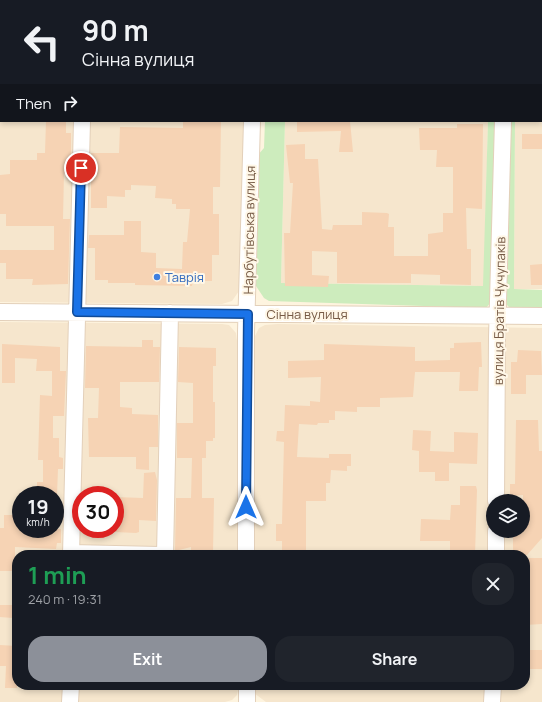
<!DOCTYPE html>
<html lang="en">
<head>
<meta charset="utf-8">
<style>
  :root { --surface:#171b24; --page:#20242c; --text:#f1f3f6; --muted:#9ea1a6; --accent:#8c9099 }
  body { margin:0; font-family:Manrope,sans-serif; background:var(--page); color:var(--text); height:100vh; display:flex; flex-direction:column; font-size:15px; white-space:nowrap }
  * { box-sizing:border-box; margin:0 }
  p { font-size:13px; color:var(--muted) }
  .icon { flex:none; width:22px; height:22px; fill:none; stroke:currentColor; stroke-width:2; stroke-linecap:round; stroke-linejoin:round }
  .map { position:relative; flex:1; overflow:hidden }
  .drawer { position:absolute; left:12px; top:550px; width:518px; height:140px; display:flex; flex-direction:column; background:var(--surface); border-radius:16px; box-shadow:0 2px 6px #0003 }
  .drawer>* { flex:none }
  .banner { position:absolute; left:0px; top:0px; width:542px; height:122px; box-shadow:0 2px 6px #0003; background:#171b24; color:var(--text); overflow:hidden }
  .buttons { position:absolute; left:486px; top:494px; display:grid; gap:8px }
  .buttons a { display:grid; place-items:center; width:44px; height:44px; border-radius:50%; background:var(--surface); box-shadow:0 2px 6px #0003; font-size:20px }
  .speed { position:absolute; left:12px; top:486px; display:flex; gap:8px; font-size:20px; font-weight:700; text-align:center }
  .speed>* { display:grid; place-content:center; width:52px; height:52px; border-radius:50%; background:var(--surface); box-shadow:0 2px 6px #0003; line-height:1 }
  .speed small { font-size:10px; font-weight:400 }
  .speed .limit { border:6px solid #d22; background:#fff; color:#111 }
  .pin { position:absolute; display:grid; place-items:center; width:34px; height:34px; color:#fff; margin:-17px; border:2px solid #fff; border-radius:50%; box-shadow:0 1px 4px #0007 }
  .me { position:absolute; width:44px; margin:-22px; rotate:0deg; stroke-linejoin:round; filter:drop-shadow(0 0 3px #0008) }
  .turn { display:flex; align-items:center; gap:14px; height:84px; padding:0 16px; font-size:18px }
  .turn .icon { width:52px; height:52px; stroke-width:2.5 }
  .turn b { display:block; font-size:28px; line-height:34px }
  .then { display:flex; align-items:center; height:38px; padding:0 16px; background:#0003; gap:8px; font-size:15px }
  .round { display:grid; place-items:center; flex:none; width:42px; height:42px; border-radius:16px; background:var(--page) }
  .summary { display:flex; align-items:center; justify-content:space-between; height:68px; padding:0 16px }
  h1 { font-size:24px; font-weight:700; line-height:30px; color:#1e9e55 }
  .primary-button { display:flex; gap:8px; margin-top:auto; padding:8px 16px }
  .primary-button a { flex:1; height:46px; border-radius:16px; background:var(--accent); color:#fff; font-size:16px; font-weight:700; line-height:46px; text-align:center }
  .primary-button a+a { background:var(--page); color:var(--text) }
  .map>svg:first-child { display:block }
</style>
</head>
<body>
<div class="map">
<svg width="542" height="702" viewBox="0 0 542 702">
  <rect width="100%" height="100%" fill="#fef4df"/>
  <!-- residential -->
  <path fill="#f6e6cd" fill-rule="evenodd" d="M0,0H248L1,1V121H244L239,291L232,301L222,304L0,302Z
    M288,0H492L288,1Z
    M515,0H542V289H514L515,121H541V1Z
    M285,121H488L484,286L281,283Z
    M0,322L222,324L229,325L236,333L238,349L239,555H17V685H239L237,695L232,700L225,702H0ZM21,495H55V529H21ZM81,495H115V529H81Z
    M278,324L542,328V702H266L254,693L253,685H525V555H253L254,338L259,328L265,325ZM493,501H523V531H493Z"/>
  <!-- green -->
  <path fill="#cdecbd" d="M265,121H285L281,283L483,286L488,121H495L491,302L486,308L269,301L264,298L256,286L257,156L264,148Z
    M507,121H515L514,289L542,290V308H510L504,302Z"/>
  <!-- building -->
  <path fill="#f6d3b4" d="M46,121H66V133H71V173H64L63,219H70L68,284L32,285L33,279H6V263H0V250H54V226H6V214H0V175L10,174V160H37V153H45Z
    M183,121H221L220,187H213V214H219V255H212V281H193L192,286L135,285V283H108V280H95V248H88L89,235H124V221H141V252L156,253V268L182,269L183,242H187L190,209H176V204H172V199L155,198L156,186L131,185V190H125V197L107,196V208H91V153H119L120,127L183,128Z
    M297,121H350L353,152H339L341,131L297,132Z
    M457,124H483L482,209L466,208L467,249H471V285L440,284V275L411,274V283H337V252L312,251V275L329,276L328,287L285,286L284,233H290L293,183H290L286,145L305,144V159H318L322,229L332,230L333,225H362V212L387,213L389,214L388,227H394V256H428V234L443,232V213H453V167H436L437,150H420L419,128H457Z
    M522,134H542V149H522Z
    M542,264V285H531L530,265Z
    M142,340H153V347H160L159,382H120V407L132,408V414L158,415V447H149V470L136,469V457H89L88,418H98L99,388H85L86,346L142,347Z
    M481,342L482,367H479L478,391H459L460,372H415L413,397L380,398V407H357V412L335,411V420H329V423H318L317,425L299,424L297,457L329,458V454H351V466H347V471L331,470L330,483H326V501H306V555H282V541H276V524H282L284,442L276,441L277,431H284L285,405L310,406V401L320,402L321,377L288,378V361L324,360V344L415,347V361L450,360V348H454V343Z
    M2,344L60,347V371H66L64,416H53V438H59V457L63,458V469H58L57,495H37V482H43V460H38L40,395L52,396V371H36L37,359L15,358V383H2Z
    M179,347L216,348V366H213V402H215V438H213V441H206V458H202V498H214L213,553L191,552V547L175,551L176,498H191L192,458H177V423H193V383L178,382Z
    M518,350L541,351L542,375H526V394H511V362H517Z
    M516,420H538L539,451H542V538L527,555H513V531H523V495L510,496V484H515Z
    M413,430L431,431L430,451L454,452V432L478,433L477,464L449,463V481H435V472H419V451L412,450Z
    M155,472L157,480L156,521L139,520V532L136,533L115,532V497L143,498L144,473Z
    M460,486H476L477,490L475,555H450V541H420L421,519L450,520L451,505H460Z
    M4,515H21V529H61V543H57L56,549L15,547V571H0V528H4Z
    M525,558H542V624L525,625V604H529V581H525Z
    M0,605H14L13,618L0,617Z
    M0,645L17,646V688H5L6,666H0Z
    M526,650H542V669H525Z"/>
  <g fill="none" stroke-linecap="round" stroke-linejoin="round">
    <defs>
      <path id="minor" d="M85,1V0
        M254,1V0
        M506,1V0
        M0,312L542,316
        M496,501L497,337L503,121
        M71,553L159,555
        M71,555L82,121
        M165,555L170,313
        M246,555V332L252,121
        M496,555V531
        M247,685V702
        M70,702L71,685
        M492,702L493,685"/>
    </defs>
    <!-- minor casing -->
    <use href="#minor" stroke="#e3d0ba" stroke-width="18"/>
    <!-- minor -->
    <use href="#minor" stroke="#fff" stroke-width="16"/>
  </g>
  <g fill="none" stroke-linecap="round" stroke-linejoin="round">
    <defs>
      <path id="route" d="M81,168L77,312L248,314L246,507"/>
    </defs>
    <!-- route casing -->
    <use href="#route" stroke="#114b97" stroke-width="10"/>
    <!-- route -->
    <use href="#route" stroke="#1a73e8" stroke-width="7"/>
  </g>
  <!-- markers -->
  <circle fill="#3f7fe0" stroke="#fff7e7" stroke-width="1.5" cx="157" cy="277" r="4"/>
  <g text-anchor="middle" stroke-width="4" stroke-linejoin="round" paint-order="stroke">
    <!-- street labels -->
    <g font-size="13" fill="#765a45" stroke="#fff7e7">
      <text transform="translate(249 230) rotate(-89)" y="5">Нарбутівська вулиця</text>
      <text transform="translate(499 311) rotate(-89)" y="5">вулиця Братів Чучупаків</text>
      <text x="307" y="319">Сінна вулиця</text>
    </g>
    <!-- shop labels -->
    <g font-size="13" fill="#366cbe" stroke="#fff7e7" text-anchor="start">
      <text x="165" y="282">Таврія</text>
    </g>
  </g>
</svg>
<div class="buttons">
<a><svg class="icon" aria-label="layers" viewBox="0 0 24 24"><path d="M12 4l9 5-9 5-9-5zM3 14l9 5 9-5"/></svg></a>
</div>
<div class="speed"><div>19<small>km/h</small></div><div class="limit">30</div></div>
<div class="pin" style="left:81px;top:168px;background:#d93025"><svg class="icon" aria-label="arrive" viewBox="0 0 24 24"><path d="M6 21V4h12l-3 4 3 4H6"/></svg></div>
<svg class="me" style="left:246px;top:507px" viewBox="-20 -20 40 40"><path d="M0-17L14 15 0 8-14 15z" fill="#1a73e8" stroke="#fff" stroke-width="4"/></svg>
<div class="banner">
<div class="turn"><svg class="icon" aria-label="left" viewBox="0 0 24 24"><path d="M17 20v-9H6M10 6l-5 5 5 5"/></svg><div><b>90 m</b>Сінна вулиця</div></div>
<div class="then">Then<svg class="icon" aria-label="right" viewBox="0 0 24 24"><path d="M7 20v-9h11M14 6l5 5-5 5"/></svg></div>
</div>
<section class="drawer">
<div class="summary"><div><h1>1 min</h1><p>240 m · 19:31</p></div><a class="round"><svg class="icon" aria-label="close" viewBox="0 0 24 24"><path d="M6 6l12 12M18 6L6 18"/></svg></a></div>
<div class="primary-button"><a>Exit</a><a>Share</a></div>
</section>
</div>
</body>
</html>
